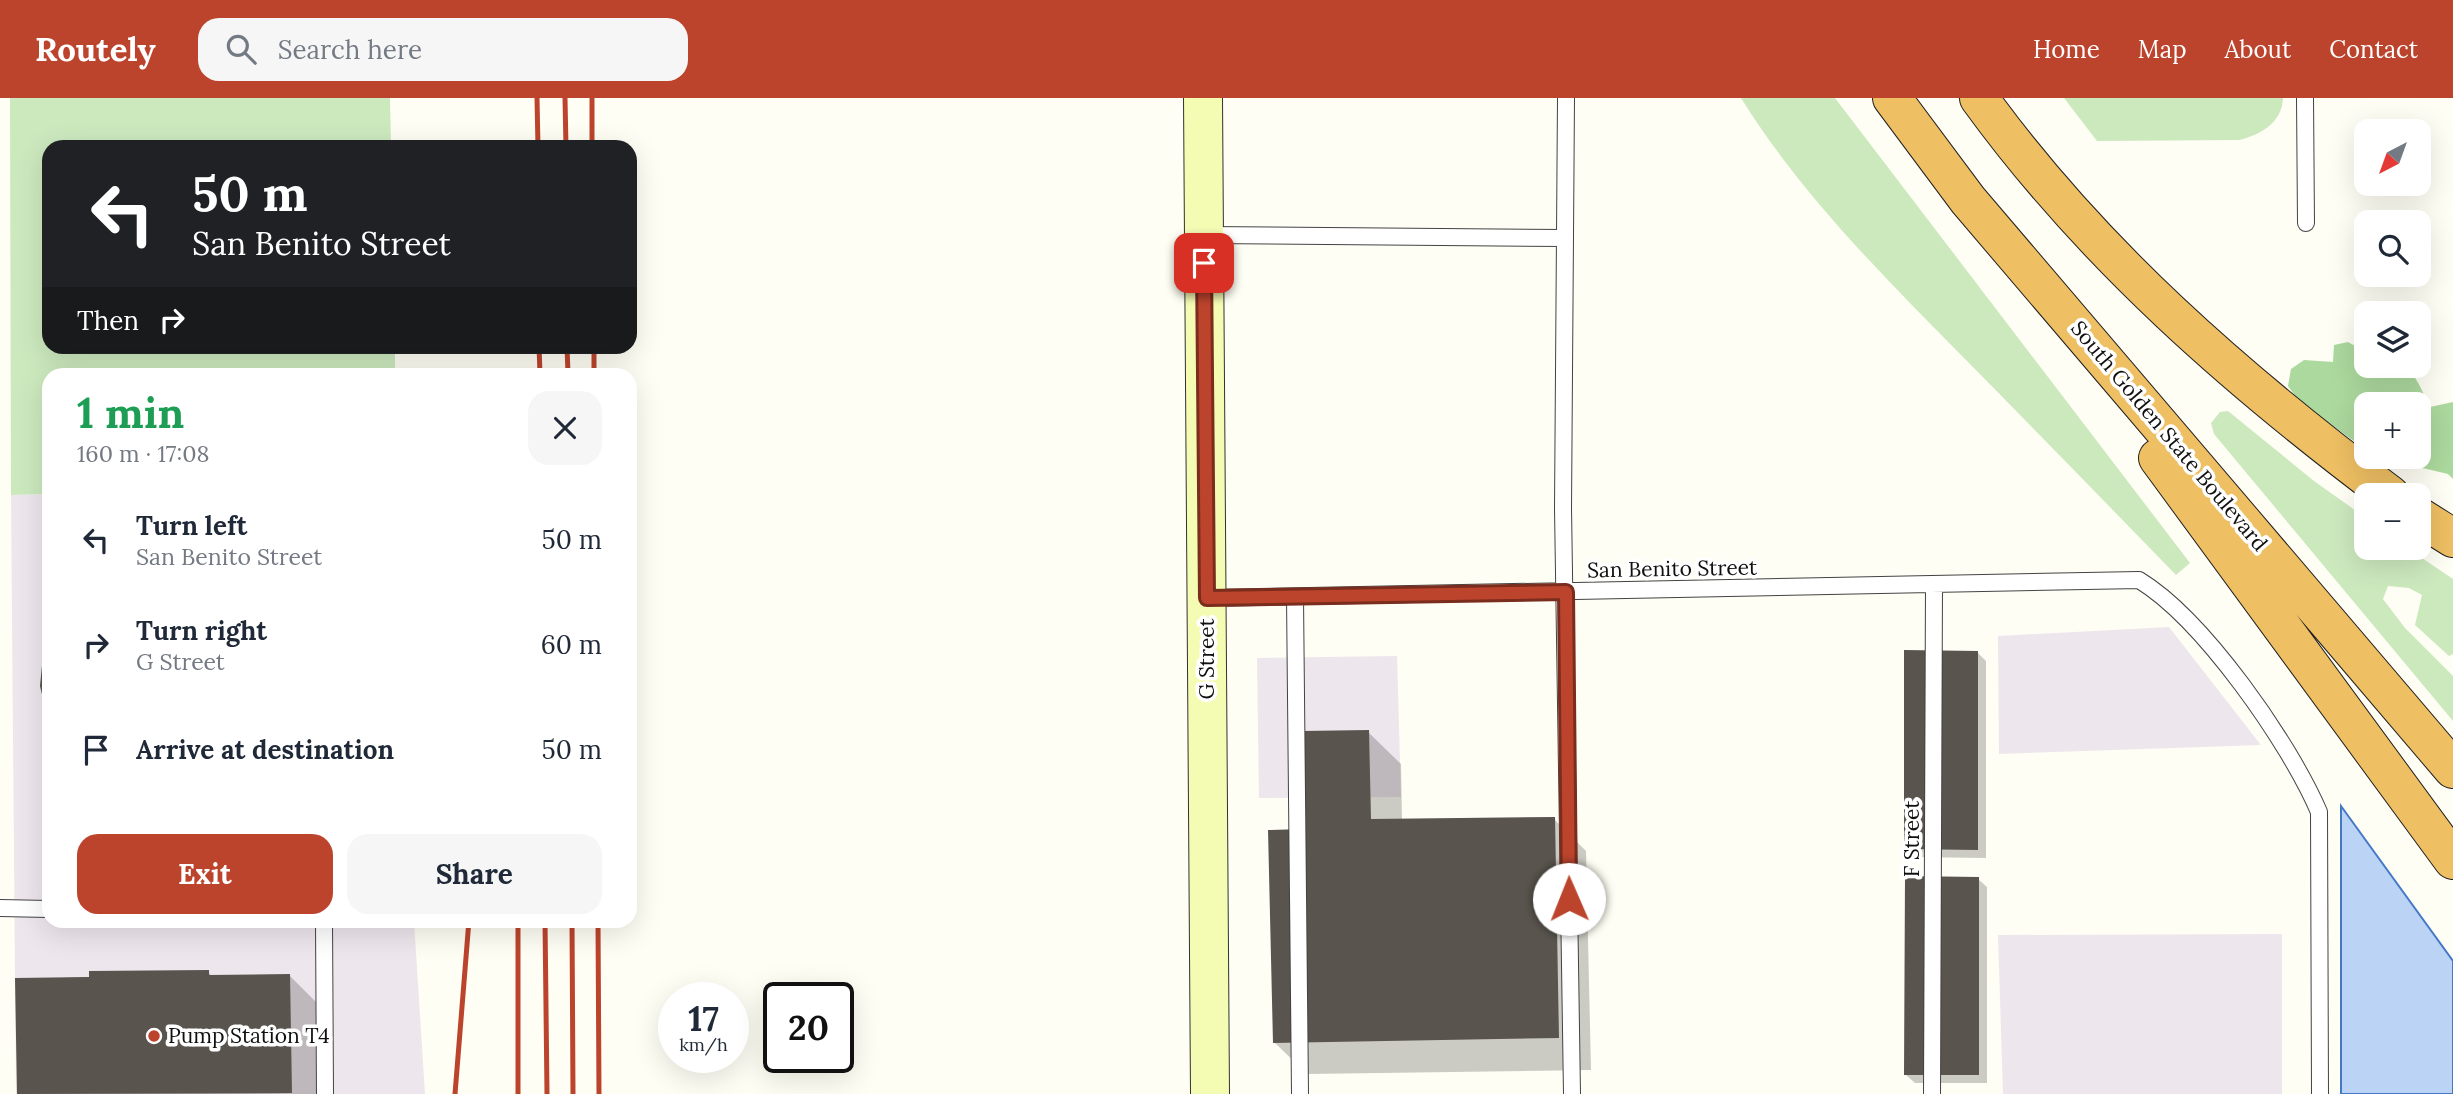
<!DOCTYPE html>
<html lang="en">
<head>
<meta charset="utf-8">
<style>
  :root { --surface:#fff; --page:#f6f6f7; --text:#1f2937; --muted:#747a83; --accent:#bc442d }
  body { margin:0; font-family:Lora,serif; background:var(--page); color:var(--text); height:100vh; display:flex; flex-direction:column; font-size:26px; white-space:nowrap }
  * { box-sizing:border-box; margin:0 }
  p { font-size:23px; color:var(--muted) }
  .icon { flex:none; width:38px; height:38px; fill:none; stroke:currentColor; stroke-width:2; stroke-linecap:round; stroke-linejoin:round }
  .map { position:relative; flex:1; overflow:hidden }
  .sheet { position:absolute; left:42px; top:270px; width:595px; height:560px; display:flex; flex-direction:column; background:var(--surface); border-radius:21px; box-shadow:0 7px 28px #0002 }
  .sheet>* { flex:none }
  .guide { position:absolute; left:42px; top:42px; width:595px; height:214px; border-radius:21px; box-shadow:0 7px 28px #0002; background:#202124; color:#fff; overflow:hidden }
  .needle { width:46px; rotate:221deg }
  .buttons { position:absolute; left:2354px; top:21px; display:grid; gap:14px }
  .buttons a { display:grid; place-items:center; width:77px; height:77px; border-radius:14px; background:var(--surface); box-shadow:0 7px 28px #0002; font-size:35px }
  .speed { position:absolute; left:658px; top:884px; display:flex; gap:14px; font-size:35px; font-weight:700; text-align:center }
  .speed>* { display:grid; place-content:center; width:91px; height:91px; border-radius:50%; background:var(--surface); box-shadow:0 7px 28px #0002; line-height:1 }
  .speed small { font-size:18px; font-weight:400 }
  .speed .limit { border:4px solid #111; border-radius:10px; background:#fff; color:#111 }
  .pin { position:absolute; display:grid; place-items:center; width:60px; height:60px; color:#fff; margin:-30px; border-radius:14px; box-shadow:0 4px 10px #0006 }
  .me { position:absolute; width:77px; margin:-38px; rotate:359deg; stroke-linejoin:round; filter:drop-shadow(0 0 5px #0008) }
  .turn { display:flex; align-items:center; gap:24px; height:147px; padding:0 35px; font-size:32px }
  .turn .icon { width:91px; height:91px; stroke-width:2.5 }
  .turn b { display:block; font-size:49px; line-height:60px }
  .then { display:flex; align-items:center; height:66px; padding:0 35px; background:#0003; gap:14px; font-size:26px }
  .round { display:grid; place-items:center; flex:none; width:74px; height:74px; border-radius:21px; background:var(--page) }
  .headline { display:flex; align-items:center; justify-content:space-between; height:119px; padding:0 35px }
  h1 { font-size:42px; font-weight:800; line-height:52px; color:#1e9e55 }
  .button { display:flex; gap:14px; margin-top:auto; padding:14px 35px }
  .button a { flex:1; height:80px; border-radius:21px; background:var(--accent); color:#fff; font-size:28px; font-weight:800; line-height:80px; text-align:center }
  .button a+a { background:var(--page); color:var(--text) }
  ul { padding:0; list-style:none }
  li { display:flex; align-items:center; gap:21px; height:105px; padding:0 35px }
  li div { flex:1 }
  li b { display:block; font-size:26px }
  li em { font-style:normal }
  header { display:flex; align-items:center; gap:42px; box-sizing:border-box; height:98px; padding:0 35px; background:var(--accent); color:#fff }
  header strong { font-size:33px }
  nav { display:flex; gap:38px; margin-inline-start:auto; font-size:24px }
  .search { width:490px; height:63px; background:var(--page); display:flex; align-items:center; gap:18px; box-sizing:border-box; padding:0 24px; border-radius:21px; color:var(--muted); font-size:26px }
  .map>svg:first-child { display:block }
</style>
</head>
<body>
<header>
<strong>Routely</strong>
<div class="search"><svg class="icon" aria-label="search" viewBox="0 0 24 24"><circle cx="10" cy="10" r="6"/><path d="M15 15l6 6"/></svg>Search here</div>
<nav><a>Home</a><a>Map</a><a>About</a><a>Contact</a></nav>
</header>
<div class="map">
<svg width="2453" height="996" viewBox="0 0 2453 996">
  <rect width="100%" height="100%" fill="#fefef4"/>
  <!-- industrial -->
  <path fill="#eee6ed" d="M49,396V822L414,823L425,996H16L11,397Z
    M2169,529L2261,647L1999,656L1998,538Z
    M1397,558L1401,699L1259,700L1257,560Z
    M2282,836V996H2003L1998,837Z"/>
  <!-- green -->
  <path fill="#cce9be" d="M10,0H390L391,49H49V248L395,249V276H49V396L11,397Z
    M1741,0H1835L2190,465L2176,477C2107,406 2038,335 1969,265C1888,183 1802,98 1741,0Z
    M2064,0H2283C2282,25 2261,36 2240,42L2097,43Z
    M2228,313L2314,383L2366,420V450H2407L2453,481V556L2449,558L2415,527L2422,497L2409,490L2388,488L2383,501L2405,530L2453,578V623L2214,336L2211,325L2220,314Z"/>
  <!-- forest -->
  <path fill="#acd99e" d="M2348,244L2366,254V268C2412,268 2411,268 2430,309L2453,304V381L2448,376L2376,359H2418V306H2366V352L2299,303L2288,288L2291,271L2304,262L2333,264L2334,247Z"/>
  <!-- water -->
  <path fill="#bbd3f4" stroke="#4579c8" stroke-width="2" d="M2341,708L2453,863V996H2341Z"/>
  <!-- shadow -->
  <path fill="#0003" d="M1977,554L1986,563V760L1914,759L1905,750Z
    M1368,634L1401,666L1402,723L1554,721L1586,753L1591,972L1307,976L1274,944L1306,733Z
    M1978,781L1987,789V985H1915L1906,977Z
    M208,874L213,879L290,878L322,910L324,996H18L17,882Z"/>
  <!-- building -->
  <path fill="#59544d" d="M49,536V622H48L40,588L44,547Z
    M1904,552L1978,553V752L1904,751Z
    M1369,632L1371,721L1555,719L1559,940L1273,945L1268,732L1304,731L1302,633Z
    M1905,778L1979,779V977H1904Z
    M209,872V877L290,876L292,995L17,996L15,880L89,879V873Z"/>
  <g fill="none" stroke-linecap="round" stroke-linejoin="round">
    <defs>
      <path id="lane" d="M1566,0L1563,410L1572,996
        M2305,0L2306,125
        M1204,137L1565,140
        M1295,499L1300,996
        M1207,500L2139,482C2203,521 2289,644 2319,714L2320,996
        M0,810L49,811
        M324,822L325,996
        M1932,996L1934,486"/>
      <path id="secondary" d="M1203,0L1210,996"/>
      <path id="highway" d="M1892,0L1968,102L2453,671
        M1979,0C2092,156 2237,282 2390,397
        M2158,360L2453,762
        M2418,418L2453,440"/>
    </defs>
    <!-- lane casing -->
    <use href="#lane" stroke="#434343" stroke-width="18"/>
    <!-- secondary casing -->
    <use href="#secondary" stroke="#323232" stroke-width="40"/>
    <!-- highway casing -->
    <use href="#highway" stroke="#212121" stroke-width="40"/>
    <!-- lane -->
    <use href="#lane" stroke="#fff" stroke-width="16"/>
    <!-- secondary -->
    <use href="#secondary" stroke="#f4fbb3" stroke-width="38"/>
    <!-- highway -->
    <use href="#highway" stroke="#eebf63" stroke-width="38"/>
    <!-- rail -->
    <path stroke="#bc442d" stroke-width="5" d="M537,0L538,49
      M565,0L566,49
      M592,0V49
      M539,248L540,276
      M567,248L568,276
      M594,248V276
      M518,822V996
      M545,822L547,996
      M572,822L573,996
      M598,822L599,996
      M455,996L469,822"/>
  </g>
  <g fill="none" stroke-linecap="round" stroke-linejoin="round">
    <defs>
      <path id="route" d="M1204,165L1207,500L1566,494L1569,801"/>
    </defs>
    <!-- route casing -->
    <use href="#route" stroke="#7a2c1d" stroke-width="18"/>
    <!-- route -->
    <use href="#route" stroke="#bc442d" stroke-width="12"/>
  </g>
  <!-- markers -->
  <circle fill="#bc442d" stroke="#fff" stroke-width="2.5" cx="154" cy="938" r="7"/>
  <g text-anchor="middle" stroke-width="7" stroke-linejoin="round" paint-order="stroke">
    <!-- street labels -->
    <g font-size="21" fill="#101010" stroke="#fff">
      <text transform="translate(2169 338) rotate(50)" y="7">South Golden State Boulevard</text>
      <text transform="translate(1672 471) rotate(-1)" y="7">San Benito Street</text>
      <text transform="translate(1207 561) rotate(-90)" y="7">G Street</text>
      <text transform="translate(1912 741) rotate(-90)" y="7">F Street</text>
    </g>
    <!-- poi labels -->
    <g font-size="21" fill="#101010" stroke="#fff" text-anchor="start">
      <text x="168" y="945">Pump Station T4</text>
    </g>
  </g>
</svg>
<div class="buttons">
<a><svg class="needle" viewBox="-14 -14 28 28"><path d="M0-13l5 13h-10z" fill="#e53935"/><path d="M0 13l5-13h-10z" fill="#747a83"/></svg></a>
<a><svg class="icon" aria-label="search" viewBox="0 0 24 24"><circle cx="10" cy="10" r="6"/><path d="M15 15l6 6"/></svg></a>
<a><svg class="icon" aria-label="layers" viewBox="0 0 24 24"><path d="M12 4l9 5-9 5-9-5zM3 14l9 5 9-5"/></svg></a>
<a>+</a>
<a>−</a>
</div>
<div class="speed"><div>17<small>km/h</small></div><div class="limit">20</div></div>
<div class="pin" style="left:1204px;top:165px;background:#d93025"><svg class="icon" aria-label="arrive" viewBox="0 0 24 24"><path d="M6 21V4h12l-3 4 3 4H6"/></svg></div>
<svg class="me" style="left:1569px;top:801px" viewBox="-20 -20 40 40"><circle r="19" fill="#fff"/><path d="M0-13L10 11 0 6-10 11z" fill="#bc442d"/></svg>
<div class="guide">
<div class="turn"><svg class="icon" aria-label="left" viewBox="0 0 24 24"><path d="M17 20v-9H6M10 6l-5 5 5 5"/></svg><div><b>50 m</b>San Benito Street</div></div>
<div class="then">Then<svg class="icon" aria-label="right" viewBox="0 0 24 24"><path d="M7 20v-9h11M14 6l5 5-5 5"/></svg></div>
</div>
<section class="sheet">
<div class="headline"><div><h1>1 min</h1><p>160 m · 17:08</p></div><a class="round"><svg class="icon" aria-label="close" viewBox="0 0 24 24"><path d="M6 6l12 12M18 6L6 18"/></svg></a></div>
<ul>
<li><svg class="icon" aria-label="left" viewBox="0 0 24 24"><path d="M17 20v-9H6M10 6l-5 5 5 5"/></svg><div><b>Turn left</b><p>San Benito Street</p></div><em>50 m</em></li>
<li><svg class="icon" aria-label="right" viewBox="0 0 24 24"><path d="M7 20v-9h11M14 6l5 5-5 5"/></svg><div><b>Turn right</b><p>G Street</p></div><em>60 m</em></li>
<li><svg class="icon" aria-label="arrive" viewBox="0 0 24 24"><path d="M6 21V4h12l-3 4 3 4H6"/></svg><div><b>Arrive at destination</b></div><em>50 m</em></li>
</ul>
<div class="button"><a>Exit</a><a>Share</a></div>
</section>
</div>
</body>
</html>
